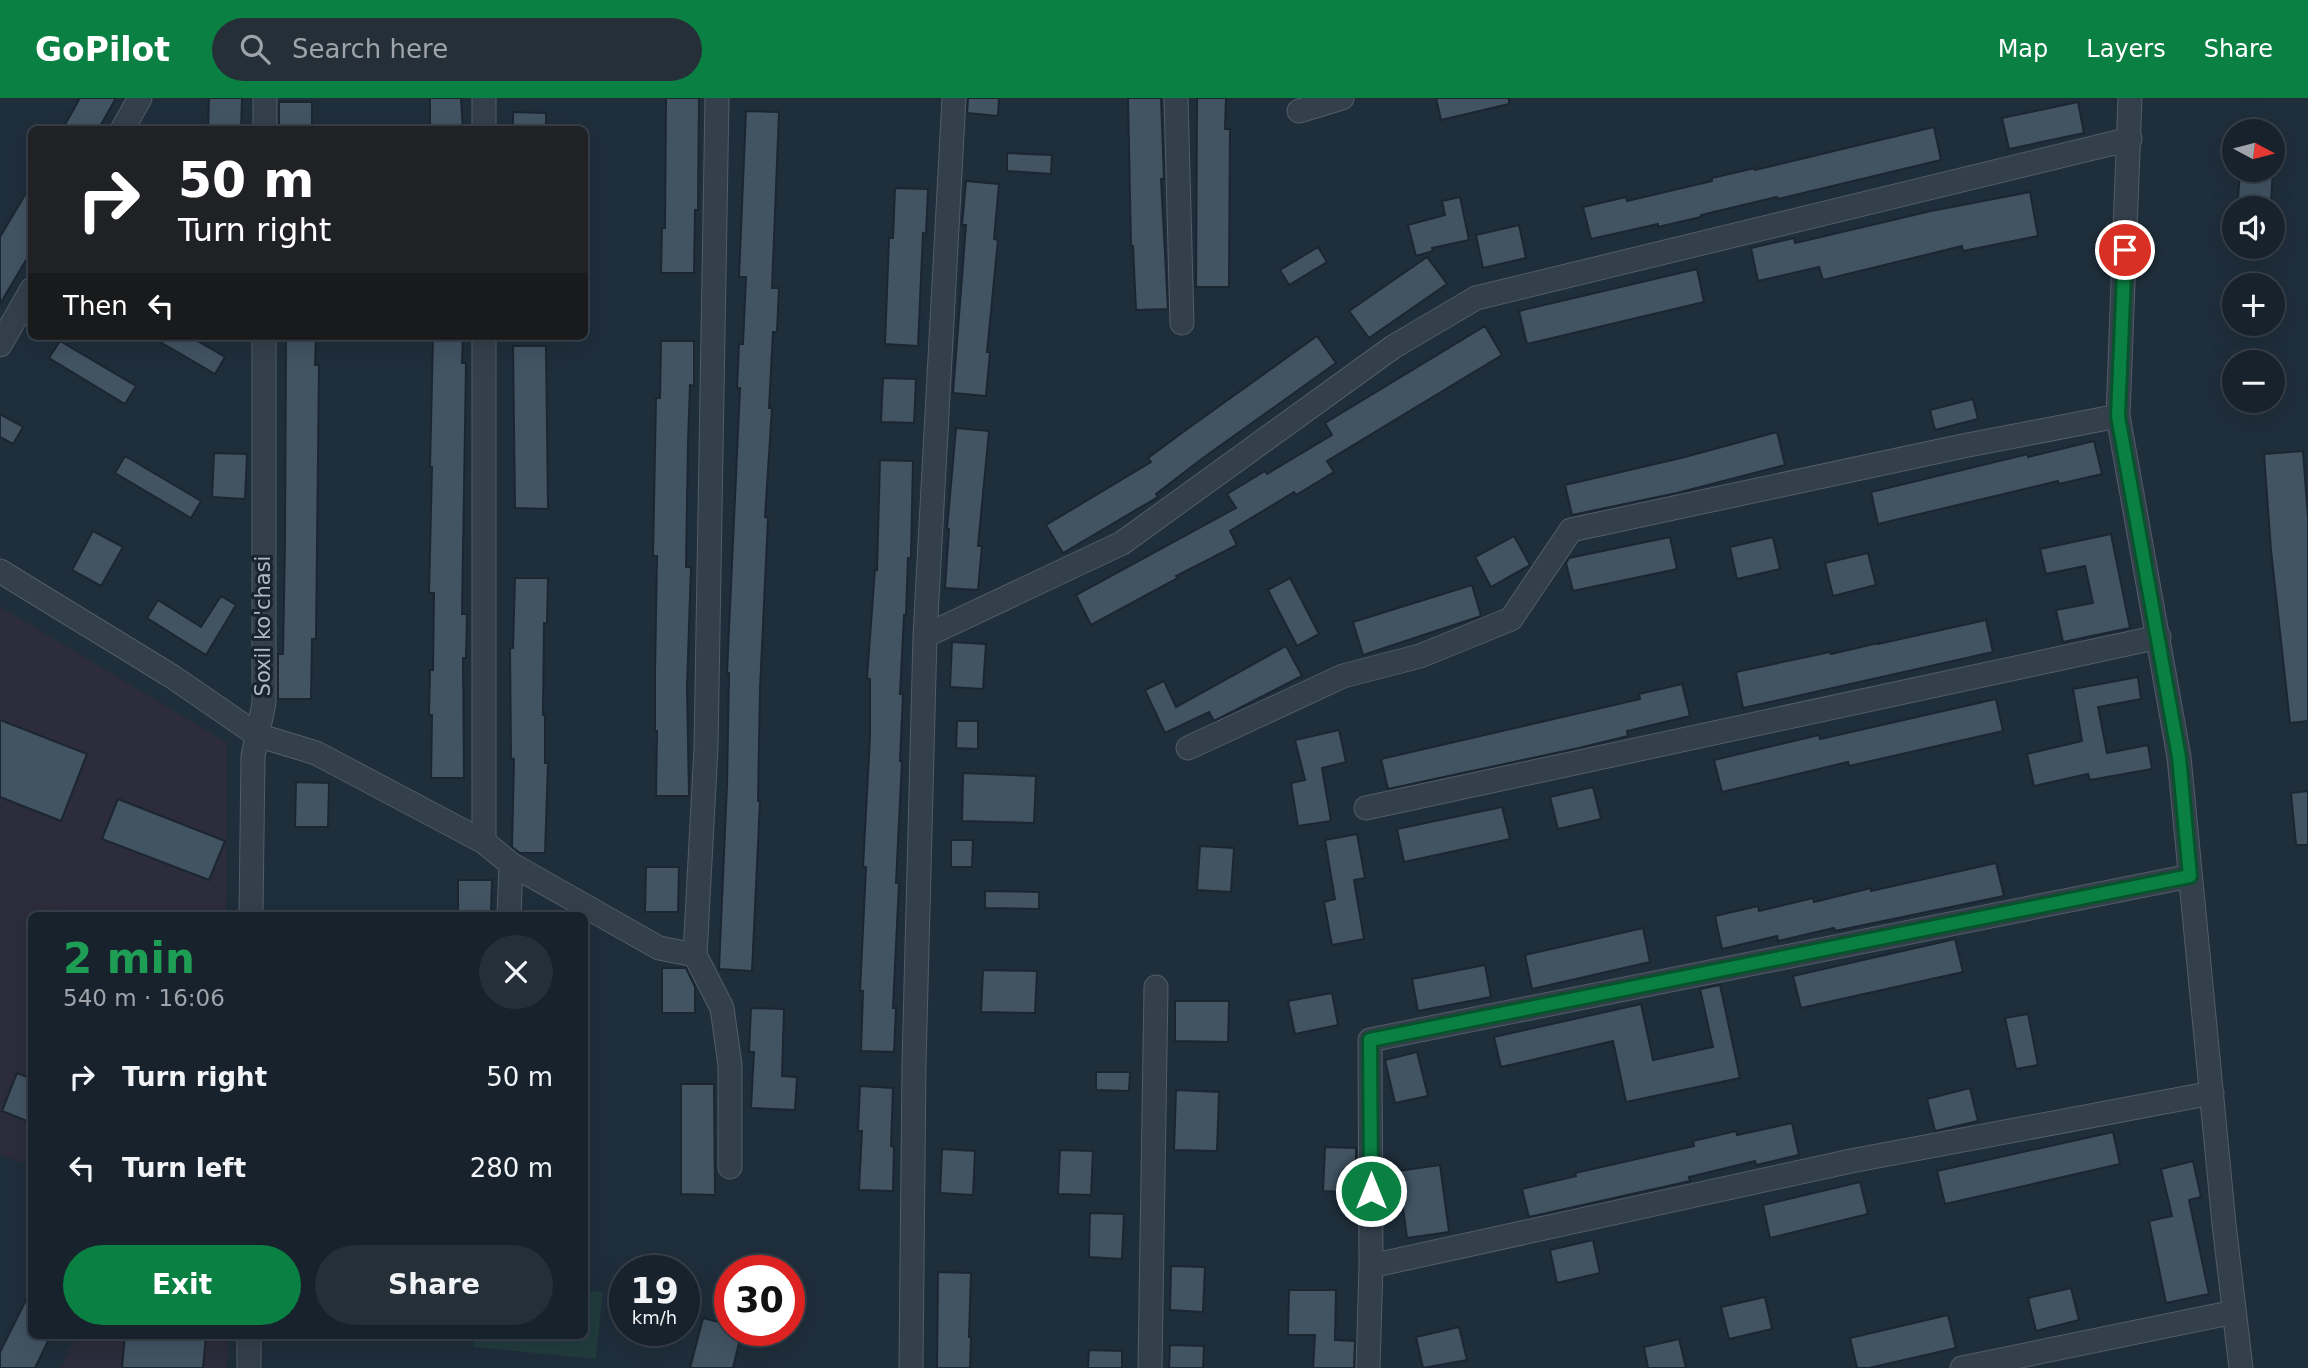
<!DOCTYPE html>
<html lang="en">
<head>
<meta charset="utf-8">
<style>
  :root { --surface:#17222c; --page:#242f38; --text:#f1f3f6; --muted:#9ea4a9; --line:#363f48; --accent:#0b8043 }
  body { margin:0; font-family:"DejaVu Sans",sans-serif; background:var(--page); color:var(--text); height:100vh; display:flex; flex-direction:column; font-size:26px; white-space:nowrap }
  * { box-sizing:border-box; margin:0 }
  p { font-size:23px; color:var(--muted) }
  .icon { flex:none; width:38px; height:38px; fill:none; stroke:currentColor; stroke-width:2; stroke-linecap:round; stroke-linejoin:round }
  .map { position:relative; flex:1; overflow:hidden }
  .drawer { position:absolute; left:28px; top:814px; width:560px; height:427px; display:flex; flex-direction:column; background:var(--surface); border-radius:10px; box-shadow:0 7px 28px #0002,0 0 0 2px var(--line) }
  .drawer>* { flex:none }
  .banner { position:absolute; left:28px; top:28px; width:560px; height:214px; border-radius:10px; box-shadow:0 7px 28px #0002,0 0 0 2px var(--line); background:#202124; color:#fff; overflow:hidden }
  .needle { width:46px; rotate:97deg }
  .tools { position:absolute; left:2222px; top:21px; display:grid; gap:14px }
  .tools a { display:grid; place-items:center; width:63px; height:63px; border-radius:50%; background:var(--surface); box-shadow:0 7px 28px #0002,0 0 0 2px var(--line); font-size:35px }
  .speed { position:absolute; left:609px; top:1157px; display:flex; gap:14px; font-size:35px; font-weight:700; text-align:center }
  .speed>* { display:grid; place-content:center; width:91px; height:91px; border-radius:50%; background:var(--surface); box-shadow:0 7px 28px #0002,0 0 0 2px var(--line); line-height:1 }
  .speed small { font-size:18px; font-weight:400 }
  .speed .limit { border:10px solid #d22; background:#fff; color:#111 }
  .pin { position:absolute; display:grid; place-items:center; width:60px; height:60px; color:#fff; margin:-30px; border:4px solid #fff; border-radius:50%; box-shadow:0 2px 7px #0007 }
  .me { position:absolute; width:77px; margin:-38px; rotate:0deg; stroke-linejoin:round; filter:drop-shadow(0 0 5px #0008) }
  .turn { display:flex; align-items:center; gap:24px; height:147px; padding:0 35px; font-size:32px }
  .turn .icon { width:91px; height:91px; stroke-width:2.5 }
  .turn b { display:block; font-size:49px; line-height:60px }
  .then { display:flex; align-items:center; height:66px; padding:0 35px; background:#0003; gap:14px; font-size:26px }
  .round { display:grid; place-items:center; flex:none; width:74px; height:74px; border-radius:37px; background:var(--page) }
  .headline { display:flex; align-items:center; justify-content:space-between; height:119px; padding:0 35px }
  h1 { font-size:42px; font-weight:600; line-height:52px; color:#1e9e55 }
  .action { display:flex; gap:14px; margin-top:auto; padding:14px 35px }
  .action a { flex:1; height:80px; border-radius:42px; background:var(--accent); color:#fff; font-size:28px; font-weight:600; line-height:80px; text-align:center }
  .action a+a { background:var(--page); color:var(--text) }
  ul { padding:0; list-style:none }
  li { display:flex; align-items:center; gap:21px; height:91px; padding:0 35px }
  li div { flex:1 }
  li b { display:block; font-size:26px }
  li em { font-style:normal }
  header { display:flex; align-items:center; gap:42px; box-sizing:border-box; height:98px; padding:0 35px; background:var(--accent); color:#fff }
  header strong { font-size:33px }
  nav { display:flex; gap:38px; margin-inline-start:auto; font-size:24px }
  .search { width:490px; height:63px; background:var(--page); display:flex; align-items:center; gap:18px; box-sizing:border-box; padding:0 24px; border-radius:38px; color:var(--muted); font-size:26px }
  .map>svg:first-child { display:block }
</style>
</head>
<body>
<header>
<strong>GoPilot</strong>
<div class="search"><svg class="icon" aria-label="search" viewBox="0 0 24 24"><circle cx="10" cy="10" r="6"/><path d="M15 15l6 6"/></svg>Search here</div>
<nav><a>Map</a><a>Layers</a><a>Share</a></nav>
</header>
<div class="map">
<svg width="2308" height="1270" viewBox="0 0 2308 1270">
  <rect width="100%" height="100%" fill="#1f2e3b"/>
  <!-- medical -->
  <path fill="#2c2c3c" d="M0,509L227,645L226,817H32L31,1069L0,1056Z
    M76,1237H228L227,1270H61Z"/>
  <!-- garden -->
  <path fill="#213b3c" d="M585,1192L603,1194L596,1261L473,1249L474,1237H584Z"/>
  <!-- building -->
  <path fill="#425362" stroke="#1b2631" stroke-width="2" d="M80,0H116L98,32H62Z
    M209,0H242L241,32H208Z
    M430,0H461L463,32H430Z
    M666,0H699L698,112H695L694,175H661L662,130H665Z
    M968,0H999L998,18L967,15Z
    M1128,0H1161L1164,81H1161L1168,211L1136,212L1133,148H1131Z
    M1197,0H1226L1225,31H1230L1229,189H1196Z
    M1436,0H1509V6L1441,22Z
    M279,4H312V32H279Z
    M2078,4L2084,35L2009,51L2002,20Z
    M746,13L779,14L772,190H779L777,234H773L769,310H772L765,419L768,420L760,591L758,703H760L752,873L719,871L727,687L729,575H727L740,290H737L739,246H743L746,179H739Z
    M513,14L546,15V32H513Z
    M1934,29L1941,62L1778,101L1777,99L1701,117V119L1658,129V126L1591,141L1583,109L1626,99L1627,103L1712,83V80L1755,70V72Z
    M1007,55L1052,57L1051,76L1007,73Z
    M2240,72H2273L2271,103L2238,102Z
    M966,83L999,86L994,141L998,142L987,254H990L986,298L953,295L966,127H962Z
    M32,85V152L0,206V139Z
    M895,90L928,91L926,136L923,135L918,248L885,246L889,140H893Z
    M2030,94L2038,138L1963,153L1962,148L1823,182L1819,169L1758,183L1751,150L1794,140L1795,145L1931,113Z
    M1460,99L1469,142L1432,150L1433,153L1416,158L1408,127L1445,117L1442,103Z
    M1519,127L1526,160L1483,170L1476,137Z
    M1318,149L1327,164L1289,187L1280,172Z
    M1427,159L1447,186L1369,240L1349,213Z
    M1697,171L1704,204L1527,246L1519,213Z
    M1485,228L1502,257L1327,363L1334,374L1296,397L1294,394L1230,433L1237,447L1176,478L1178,480L1091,527L1076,497L1236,410L1227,396L1265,373L1267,376L1332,337L1325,325Z
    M150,238H189L225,259L215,276Z
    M286,238H316L315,267H319L316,541H312L311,601H278V556H283L285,444Z
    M433,238H463L462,265H466L462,516H467L466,560H463L464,680H431L432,617H429L430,572H433L434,495H429L432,369H430Z
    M1317,238L1336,265L1203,360L1156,396L1158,399L1063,455L1046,427L1151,364L1148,360L1190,329Z
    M60,243L136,288L125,306L49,260Z
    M661,243H694V288L690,287L688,345L686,469H691L687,589L689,698H656L657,633H655V573L657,458H653L656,300H660Z
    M513,248H546L548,411L515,410Z
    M883,280L916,281L914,325L881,324Z
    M1973,301L1978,321L1935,332L1930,312Z
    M0,316L23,329L13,346L0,339Z
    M956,330L989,333L978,448H982L978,492L945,490L949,431H947Z
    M1777,334L1785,367L1677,395L1572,417L1565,387L1681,360Z
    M2094,343L2102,376L2059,386L2058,383L1878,426L1871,394L2028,356V359Z
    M2303,353L2308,419V623L2290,625L2271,452L2264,356Z
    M214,355L247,356L245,401L212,399Z
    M125,358L201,403L191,420L115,375Z
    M880,362L913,363L911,460H908L906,517H904L900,596H903L900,663H902L896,785H899L893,910H896L894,954L861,953L863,893H860L866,769H863L870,639V581L867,580L875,471L877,472Z
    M93,433L123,449L101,488L72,472Z
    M2111,436L2130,530L2063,544L2056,512L2093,505L2085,468L2046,476L2040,451Z
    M1514,438L1530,467L1491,489L1475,459Z
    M1670,439L1677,471L1573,493L1566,465L1569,460Z
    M1773,439L1780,471L1737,481L1730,449Z
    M1868,455L1876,487L1833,498L1825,465Z
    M515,480H548L547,525H544L543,617H545V665H548L545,755H520L512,749L514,661L511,660L510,550H513Z
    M1290,480L1319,536L1297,548L1268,492Z
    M1472,487L1481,518L1363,557L1353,524Z
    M221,498L236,507L206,557L147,520L158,502L201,529Z
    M1986,522L1993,554L1743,610L1736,574L1830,554L1831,556L1878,545V546Z
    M952,544L986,546L983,591L950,589Z
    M1286,548L1302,578L1214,623L1209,614L1165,635L1145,592L1164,583L1176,609Z
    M2138,579L2141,601L2098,609L2107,655L2148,647L2152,671L2090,682L2088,676L2034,688L2027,656L2082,643L2073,591Z
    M1682,586L1690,618L1627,633L1628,638L1579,650L1388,691L1381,661L1640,601L1639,596Z
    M1996,601L2003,633L1849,668L1848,664L1722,694L1714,662L1819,637L1820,641Z
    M0,622L87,656L61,723L0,699Z
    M957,623H978V651L956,650Z
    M1339,632L1346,664L1322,670L1331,723L1298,728L1291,685L1305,682L1295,642Z
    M963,675L1036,678L1034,725L962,723Z
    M296,684L329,685L328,729H295Z
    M1593,689L1601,721L1558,731L1550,699Z
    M2308,693V747H2296L2291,695Z
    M118,701L225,743L209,782L102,741Z
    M1502,709L1510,741L1404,764L1397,731Z
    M1357,736L1365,780L1354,782L1364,841L1332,847L1324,804L1335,801L1325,742Z
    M951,742H973L972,769H951Z
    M1200,748L1234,750L1231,794L1197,792Z
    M1996,765L2004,798L1835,833L1834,830L1778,843L1777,838L1722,851L1715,818L1758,808L1759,813L1813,800L1814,804L1871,790V793Z
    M646,769H679L678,814H645Z
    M458,782H492L491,817H458Z
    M985,793L1039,794V811L985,810Z
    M1643,830L1650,864L1532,891L1525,857Z
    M1955,841L1963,874L1801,910L1793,878Z
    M1485,867L1491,899L1418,913L1412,881Z
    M662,870H686L695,889V915H662Z
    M983,872L1037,873L1035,915L981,914Z
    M1720,887L1740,980L1626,1004L1613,943L1501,969L1494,939L1641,906L1653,962L1713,949L1700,891Z
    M1332,895L1338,927L1295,936L1288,903Z
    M1175,903H1229L1228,944L1175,943Z
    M751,910L784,911L782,978L797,979L795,1012L751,1010L754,954H749Z
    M2028,916L2038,967L2016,971L2005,920Z
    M1417,954L1428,998L1395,1005L1385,962Z
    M1096,974H1130L1129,993L1096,992Z
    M17,975L32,981V1025L2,1013Z
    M681,986H714L715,1097L681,1096Z
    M860,988L893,990L891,1048L894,1049L893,1093L859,1092L862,1033H858Z
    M1970,990L1978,1023L1935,1033L1927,1001Z
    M1176,992L1219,994L1217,1053L1174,1052Z
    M1792,1025L1799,1057L1756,1067L1755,1063L1689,1079L1690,1083L1529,1119L1522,1091L1576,1078L1575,1075L1694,1048L1693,1043L1736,1033L1737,1037Z
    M2113,1034L2120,1066L1945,1106L1937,1073Z
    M1325,1049L1356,1050V1095L1323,1093Z
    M942,1051L975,1053L973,1097L940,1095Z
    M1060,1052L1093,1053L1091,1097L1058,1096Z
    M2193,1063L2201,1099L2189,1102L2209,1196L2166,1205L2149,1123L2172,1118L2161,1071Z
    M1440,1067L1449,1134L1407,1140L1398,1073Z
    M1860,1084L1868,1116L1770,1140L1763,1107Z
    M1090,1115L1124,1116L1122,1161L1089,1159Z
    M1593,1142L1600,1175L1557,1185L1550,1152Z
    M1171,1168L1205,1169L1203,1214L1170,1212Z
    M938,1174L971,1175L969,1239H971L970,1270H937Z
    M32,1190V1237H51L35,1270H0V1254Z
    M2071,1190L2079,1222L2036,1233L2028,1200Z
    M1289,1192H1336L1335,1242L1355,1243L1354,1270H1313L1315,1237H1288Z
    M1765,1199L1772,1231L1729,1241L1721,1209Z
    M1948,1217L1956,1250L1869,1270H1857L1850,1240Z
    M703,1220L730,1227V1232H742L733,1270H690Z
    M1459,1229L1467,1262L1423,1270L1416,1239Z
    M125,1237H206L203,1270H122Z
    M1679,1241L1686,1270H1648L1644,1249Z
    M1170,1247L1204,1248L1203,1270H1169Z
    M1089,1252L1122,1253V1270H1088Z"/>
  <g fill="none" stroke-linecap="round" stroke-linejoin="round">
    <defs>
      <path id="minor" d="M717,0L706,650L695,857L722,910L730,967V1069
        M1176,0L1182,225
        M2130,0L2118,318L2179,659L2224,1126L2241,1270
        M1299,13L1342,0
        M122,32L140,0
        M265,32V0
        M484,32V0
        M0,247L32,191
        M0,473L173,579L257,637L316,655L484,744L511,766L659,850L695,857
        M925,538L1122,445L1393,249L1476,200L2130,41
        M1188,650L1343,578L1420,558L1511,521L1571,432L1963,348L2118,318
        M1366,710L2159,539
        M484,744V238
        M251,817L253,658L264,605V238
        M509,817L511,766
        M1371,1168L1851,1063L2212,995
        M249,1270V1237
        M911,1270L914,966L925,538L954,0
        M1150,1270L1156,889
        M1368,1270L1371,1168L1370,942L2190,778
        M1962,1270L2234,1214"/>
    </defs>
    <!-- minor casing -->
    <use href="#minor" stroke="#515d69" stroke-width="25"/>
    <!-- minor -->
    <use href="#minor" stroke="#333f4b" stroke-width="23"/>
  </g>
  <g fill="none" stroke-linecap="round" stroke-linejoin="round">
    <defs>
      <path id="route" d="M1371,1093L1370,942L2190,778L2179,659L2118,318L2125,152"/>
    </defs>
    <!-- route casing -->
    <use href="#route" stroke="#07532c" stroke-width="18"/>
    <!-- route -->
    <use href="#route" stroke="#0b8043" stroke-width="12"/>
  </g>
  <g text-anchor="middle" stroke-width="6" stroke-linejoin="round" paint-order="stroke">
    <!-- street labels -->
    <g font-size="21" fill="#aebac7" stroke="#19242f">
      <text transform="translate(263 528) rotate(-90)" y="7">Soxil ko'chasi</text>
    </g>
  </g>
</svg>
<div class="tools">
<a><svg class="needle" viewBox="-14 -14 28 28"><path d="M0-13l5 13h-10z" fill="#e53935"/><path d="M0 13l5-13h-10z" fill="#9ea4a9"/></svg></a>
<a><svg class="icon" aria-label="sound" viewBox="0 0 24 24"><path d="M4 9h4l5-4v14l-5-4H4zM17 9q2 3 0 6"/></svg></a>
<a>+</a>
<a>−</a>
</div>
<div class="speed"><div>19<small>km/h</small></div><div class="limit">30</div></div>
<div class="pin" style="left:2125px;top:152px;background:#d93025"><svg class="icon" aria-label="arrive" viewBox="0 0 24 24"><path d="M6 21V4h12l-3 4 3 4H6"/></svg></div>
<svg class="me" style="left:1371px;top:1093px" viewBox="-20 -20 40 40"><circle r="17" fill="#0b8043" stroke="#fff" stroke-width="3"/><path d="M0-11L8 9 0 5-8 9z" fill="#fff"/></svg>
<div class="banner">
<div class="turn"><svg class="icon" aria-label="right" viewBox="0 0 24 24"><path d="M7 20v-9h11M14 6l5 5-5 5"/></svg><div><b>50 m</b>Turn right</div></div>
<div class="then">Then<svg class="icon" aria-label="left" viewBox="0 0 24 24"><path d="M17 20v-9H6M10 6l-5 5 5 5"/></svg></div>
</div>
<section class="drawer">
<div class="headline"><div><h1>2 min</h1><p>540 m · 16:06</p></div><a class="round"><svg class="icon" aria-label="close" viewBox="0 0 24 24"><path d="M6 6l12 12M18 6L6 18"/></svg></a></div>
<ul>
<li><svg class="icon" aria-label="right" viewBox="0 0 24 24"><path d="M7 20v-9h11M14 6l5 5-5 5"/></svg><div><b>Turn right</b></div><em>50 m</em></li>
<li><svg class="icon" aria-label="left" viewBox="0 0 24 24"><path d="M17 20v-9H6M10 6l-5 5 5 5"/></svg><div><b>Turn left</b></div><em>280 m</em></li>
</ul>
<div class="action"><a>Exit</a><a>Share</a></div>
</section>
</div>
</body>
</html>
